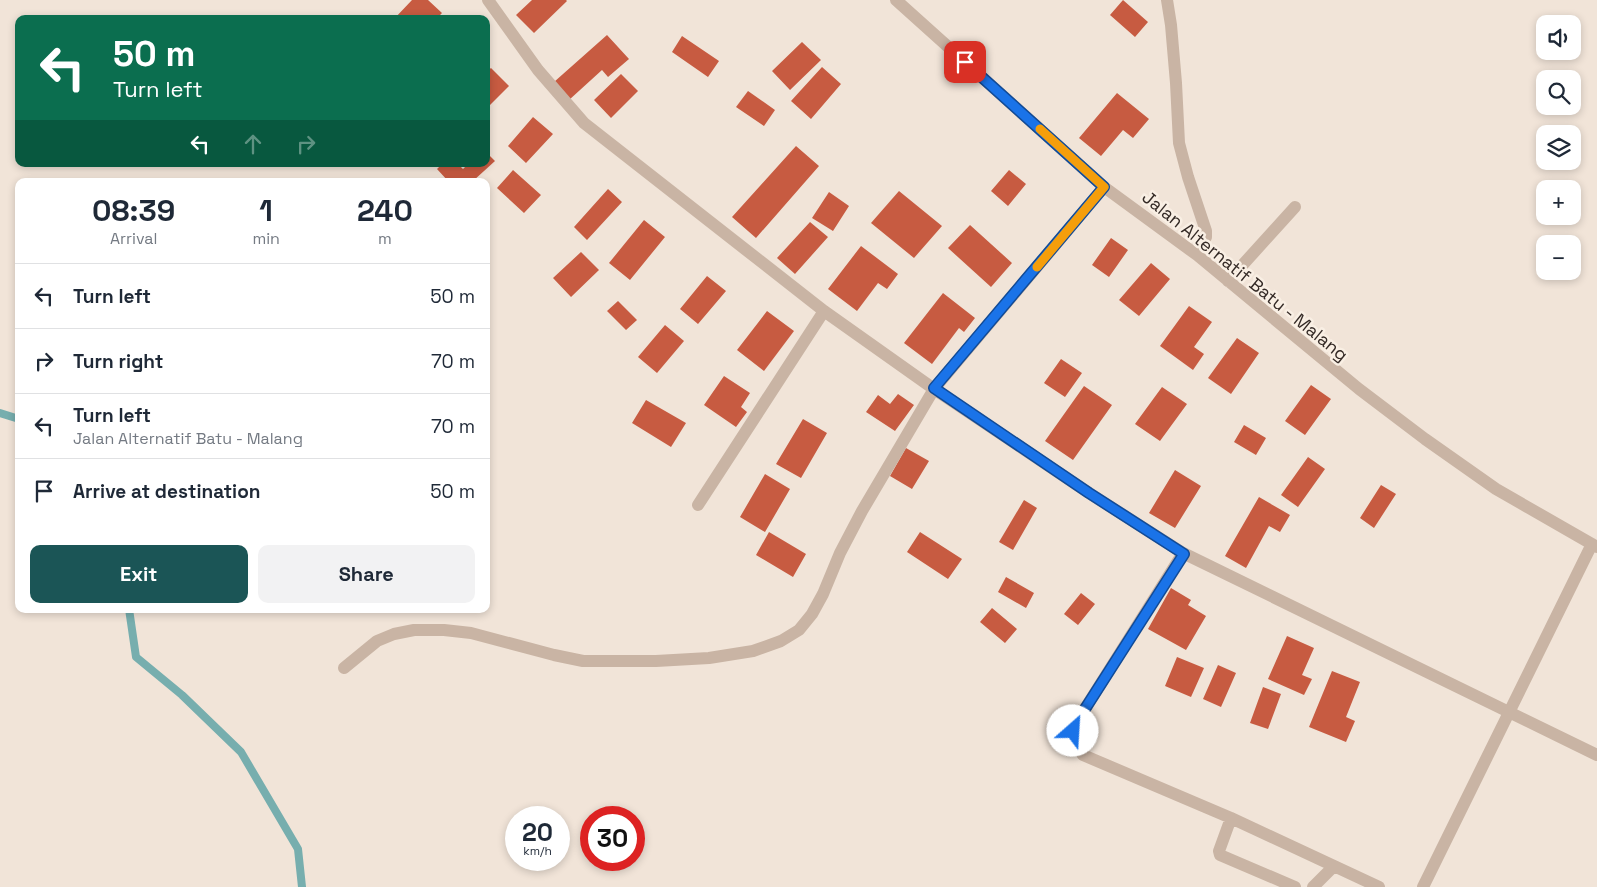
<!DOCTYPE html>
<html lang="en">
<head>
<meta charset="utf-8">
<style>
  :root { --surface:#fff; --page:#f2f2f3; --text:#1f2937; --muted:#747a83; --line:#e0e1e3; --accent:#1b5556 }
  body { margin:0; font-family:"Space Grotesk",sans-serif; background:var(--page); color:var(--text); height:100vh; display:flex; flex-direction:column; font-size:19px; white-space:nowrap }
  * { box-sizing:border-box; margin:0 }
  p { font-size:16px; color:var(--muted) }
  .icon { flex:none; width:28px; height:28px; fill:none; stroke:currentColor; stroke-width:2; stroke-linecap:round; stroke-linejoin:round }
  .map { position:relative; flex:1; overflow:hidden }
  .panel { position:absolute; left:15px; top:178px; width:475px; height:435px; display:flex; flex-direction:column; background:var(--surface); border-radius:10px; box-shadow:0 2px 8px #0003 }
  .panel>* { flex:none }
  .top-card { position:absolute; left:15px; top:15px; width:475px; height:152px; border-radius:10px; box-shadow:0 2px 8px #0003; background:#0b6e4f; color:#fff; overflow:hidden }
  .tools { position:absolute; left:1536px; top:15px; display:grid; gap:10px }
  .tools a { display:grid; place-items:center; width:45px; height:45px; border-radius:10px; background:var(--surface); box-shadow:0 2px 8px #0003; font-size:25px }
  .speed { position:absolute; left:505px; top:806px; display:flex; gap:10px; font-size:25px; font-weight:700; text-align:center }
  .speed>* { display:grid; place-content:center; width:65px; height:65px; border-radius:50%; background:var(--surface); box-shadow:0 2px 8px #0003; line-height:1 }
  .speed small { font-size:12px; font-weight:400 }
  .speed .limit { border:8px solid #d22; background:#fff; color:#111 }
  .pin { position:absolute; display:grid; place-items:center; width:42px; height:42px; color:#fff; margin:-21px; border-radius:10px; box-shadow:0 2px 8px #0006 }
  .me { position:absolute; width:55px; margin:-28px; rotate:26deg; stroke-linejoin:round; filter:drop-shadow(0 0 4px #0008) }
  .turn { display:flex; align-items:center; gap:18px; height:105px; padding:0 15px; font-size:22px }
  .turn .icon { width:65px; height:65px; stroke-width:2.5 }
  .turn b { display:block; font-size:35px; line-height:42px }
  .lanes { display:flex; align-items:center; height:48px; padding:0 15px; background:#0003; justify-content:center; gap:25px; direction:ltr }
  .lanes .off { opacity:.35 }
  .eta { display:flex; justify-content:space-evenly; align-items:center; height:85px; text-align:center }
  .eta b { font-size:30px; font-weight:600; line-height:35px }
  .cta { display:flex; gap:10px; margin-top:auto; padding:10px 15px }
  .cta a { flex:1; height:58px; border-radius:10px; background:var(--accent); color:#fff; font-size:20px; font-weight:600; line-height:58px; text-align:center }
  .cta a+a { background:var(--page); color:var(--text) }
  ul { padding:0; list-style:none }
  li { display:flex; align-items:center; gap:15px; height:65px; padding:0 15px; border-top:1px solid var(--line) }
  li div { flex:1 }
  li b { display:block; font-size:19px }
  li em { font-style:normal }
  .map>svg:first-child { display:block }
</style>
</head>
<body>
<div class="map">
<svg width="1597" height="887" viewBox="0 0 1597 887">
  <rect width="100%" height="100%" fill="#f1e4d8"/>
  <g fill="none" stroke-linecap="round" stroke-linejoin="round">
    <!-- stream -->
    <path stroke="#77aeae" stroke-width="8" d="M0,413L19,419
      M129,609L136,657L182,695L241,752L298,849L302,887"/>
  </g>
  <!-- building -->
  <path fill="#c75b41" d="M412,0H428L442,13L436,19H394Z
    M532,0H566L567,1L534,33L516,15Z
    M1123,0L1148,22L1135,37L1110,15Z
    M607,35L629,59L608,77L602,70L569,100L554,82Z
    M682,36L719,61L708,77L672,52Z
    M802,42L821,60L790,90L772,71Z
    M822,67L841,84L811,119L791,101Z
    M491,68L509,86L486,109V72Z
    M621,74L638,91L611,118L594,100Z
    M748,91L775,110L764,126L736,107Z
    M1117,93L1149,119L1133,138L1123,130L1101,156L1079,138Z
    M533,117L553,134L526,163L508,146Z
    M796,146L819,166L756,238L732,217Z
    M486,152L495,161L473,181H448L437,169L442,164H458L463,169L468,164H486Z
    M513,170L541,195L524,213L497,188Z
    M1009,170L1026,184L1008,206L991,191Z
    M608,189L622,202L587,240L574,227Z
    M899,191L942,226L914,258L871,223Z
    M829,192L849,206L833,231L812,218Z
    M644,220L665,237L630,280L609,263Z
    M810,222L828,237L795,274L777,258Z
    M970,225L1012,263L991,287L948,248Z
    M1111,238L1128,250L1109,277L1092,265Z
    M861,246L898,274L887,289L878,283L857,311L828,289Z
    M581,252L599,270L571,297L553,278Z
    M1151,263L1170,279L1139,316L1119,300Z
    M707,276L726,291L698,324L680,309Z
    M943,293L975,318L964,332L959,328L932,364L904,343Z
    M618,301L637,320L626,330L607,311Z
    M1189,306L1212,322L1194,347L1204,354L1193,370L1160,346Z
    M767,311L794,331L764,371L737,350Z
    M665,325L684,341L657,373L638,357Z
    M1237,338L1259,353L1231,394L1208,378Z
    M1061,359L1082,373L1065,397L1044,383Z
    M724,376L750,393L741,407L747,412L736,427L704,405Z
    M1311,385L1331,399L1305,435L1285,421Z
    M1084,386L1112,405L1073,460L1045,441Z
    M1162,387L1187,404L1160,441L1135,424Z
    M898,394L914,405L895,431L866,412L878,395L890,404Z
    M646,400L686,423L671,447L632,423Z
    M803,419L827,433L801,478L776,464Z
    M1244,425L1266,438L1256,455L1234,442Z
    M906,448L929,461L912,489L890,476Z
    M1308,457L1325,469L1298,507L1281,495Z
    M1175,470L1201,486L1175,528L1149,513Z
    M765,474L790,489L765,532L740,517Z
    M1381,485L1396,494L1374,528L1360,518Z
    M1259,497L1290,515L1280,532L1269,526L1246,568L1225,556Z
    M1024,500L1037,508L1013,550L999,542Z
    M769,532L806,554L793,577L756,555Z
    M920,532L962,559L948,579L907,552Z
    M1006,577L1034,593L1026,608L998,592Z
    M1171,588L1191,600L1188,605L1206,616L1186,650L1148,629Z
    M1081,593L1095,604L1078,625L1064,614Z
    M992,608L1017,629L1005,643L980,622Z
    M1287,636L1314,648L1302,675L1312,679L1304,695L1268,679Z
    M1177,657L1204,668L1191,697L1165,686Z
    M1218,665L1236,673L1221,707L1203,699Z
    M1332,671L1360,682L1346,717L1355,721L1346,742L1309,727Z
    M1263,687L1281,694L1268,729L1250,723Z"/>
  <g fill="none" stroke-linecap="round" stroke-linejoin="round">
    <!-- minor -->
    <path stroke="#c9b4a4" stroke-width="12" d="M488,0L538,70L584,123L824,311L934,389L1089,493L1183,553L1597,755
      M896,0L1104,187L1197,255L1359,389L1425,439L1496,489L1597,547
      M1167,0L1171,25L1176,83L1179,143L1188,177L1206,231V237L1197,255
      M1228,281L1295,207
      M698,505L824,311
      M1183,553L1076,723C1071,739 1073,742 1083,755L1231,818L1379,887
      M344,668L377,641L394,634L414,630H444L471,633L554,655L583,661H656L709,658L753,651L781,641L799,630L812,614L823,594L840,553L862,511L934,389L1104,187
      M1231,818L1219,851L1220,855L1295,887
      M1313,887L1334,866
      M1423,887L1592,544"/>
  </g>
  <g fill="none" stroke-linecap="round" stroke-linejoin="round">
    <defs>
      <path id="route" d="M965,62L1104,187L934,388L1089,493L1184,554L1076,723L1073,731"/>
    </defs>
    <!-- route casing -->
    <use href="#route" stroke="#114b97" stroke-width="12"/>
    <!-- route -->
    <use href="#route" stroke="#1a73e8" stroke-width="9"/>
    <!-- slow -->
    <path stroke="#f59e0b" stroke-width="9" d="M1037,267L1104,187L1040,129"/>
  </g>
  <g text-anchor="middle" stroke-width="5" stroke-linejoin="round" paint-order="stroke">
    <!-- street labels -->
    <g font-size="18" fill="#342a26" stroke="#f9efe4">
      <text transform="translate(1245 276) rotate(39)" y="6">Jalan Alternatif Batu - Malang</text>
    </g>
  </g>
</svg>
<div class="tools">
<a><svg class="icon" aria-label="sound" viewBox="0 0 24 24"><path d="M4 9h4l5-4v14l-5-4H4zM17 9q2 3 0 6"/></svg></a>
<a><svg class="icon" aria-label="search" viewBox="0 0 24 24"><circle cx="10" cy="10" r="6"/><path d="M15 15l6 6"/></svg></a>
<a><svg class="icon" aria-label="layers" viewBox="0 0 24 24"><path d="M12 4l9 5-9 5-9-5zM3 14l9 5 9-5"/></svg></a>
<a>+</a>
<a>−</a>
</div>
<div class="speed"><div>20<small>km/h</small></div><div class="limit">30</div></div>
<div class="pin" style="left:965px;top:62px;background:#d93025"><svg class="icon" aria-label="arrive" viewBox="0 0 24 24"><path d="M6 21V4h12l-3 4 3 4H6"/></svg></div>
<svg class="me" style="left:1073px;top:731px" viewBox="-20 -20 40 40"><circle r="19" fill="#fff"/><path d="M0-13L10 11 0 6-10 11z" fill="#1a73e8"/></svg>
<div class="top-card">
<div class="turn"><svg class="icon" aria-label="left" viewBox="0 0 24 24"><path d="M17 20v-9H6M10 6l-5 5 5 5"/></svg><div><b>50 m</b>Turn left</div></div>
<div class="lanes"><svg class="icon" aria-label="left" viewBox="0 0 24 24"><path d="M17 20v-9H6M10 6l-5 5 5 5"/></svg><svg class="icon off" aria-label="ahead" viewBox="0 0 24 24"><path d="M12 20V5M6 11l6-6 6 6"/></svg><svg class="icon off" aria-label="right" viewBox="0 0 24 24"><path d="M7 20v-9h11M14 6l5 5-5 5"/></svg></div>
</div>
<section class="panel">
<div class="eta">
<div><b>08:39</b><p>Arrival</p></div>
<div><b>1</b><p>min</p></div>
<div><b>240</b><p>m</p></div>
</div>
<ul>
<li><svg class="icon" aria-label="left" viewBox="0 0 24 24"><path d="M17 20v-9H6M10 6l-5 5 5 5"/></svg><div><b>Turn left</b></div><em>50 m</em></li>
<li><svg class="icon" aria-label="right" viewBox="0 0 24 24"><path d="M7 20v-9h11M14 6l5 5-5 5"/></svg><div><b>Turn right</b></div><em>70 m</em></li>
<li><svg class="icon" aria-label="left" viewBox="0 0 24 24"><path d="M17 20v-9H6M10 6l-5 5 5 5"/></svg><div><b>Turn left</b><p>Jalan Alternatif Batu - Malang</p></div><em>70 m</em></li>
<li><svg class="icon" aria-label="arrive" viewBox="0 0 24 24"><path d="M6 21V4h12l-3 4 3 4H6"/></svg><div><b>Arrive at destination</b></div><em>50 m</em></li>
</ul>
<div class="cta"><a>Exit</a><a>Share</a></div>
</section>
</div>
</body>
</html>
